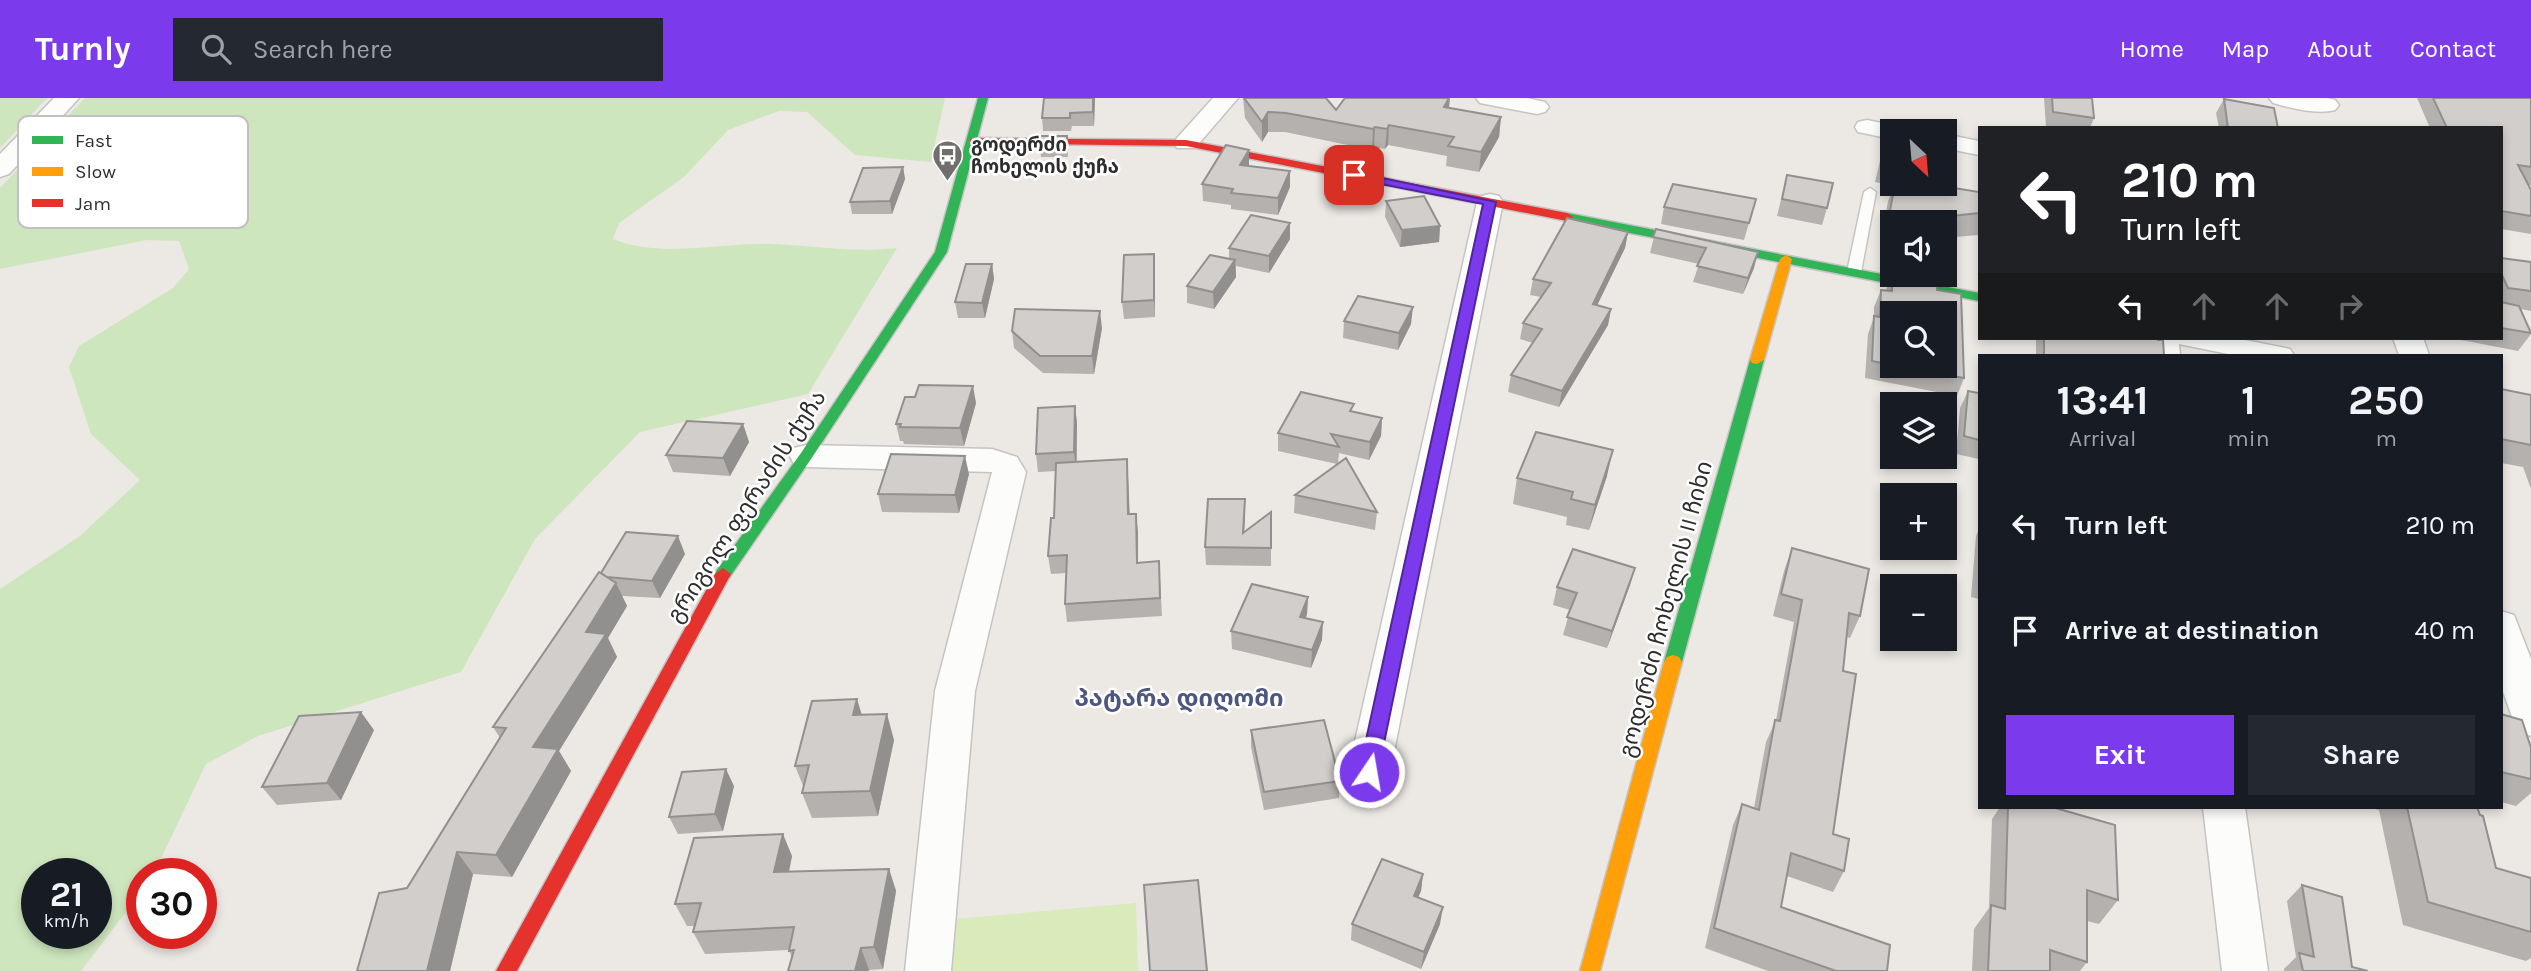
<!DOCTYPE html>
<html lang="en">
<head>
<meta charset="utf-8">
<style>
  :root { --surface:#171b24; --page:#242831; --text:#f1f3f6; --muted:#9ea1a6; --accent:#7c3aed }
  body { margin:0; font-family:Karla,"Noto Sans Georgian",sans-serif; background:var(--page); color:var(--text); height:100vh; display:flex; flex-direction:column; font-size:26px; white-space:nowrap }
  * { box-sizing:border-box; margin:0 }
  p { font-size:23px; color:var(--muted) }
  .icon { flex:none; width:38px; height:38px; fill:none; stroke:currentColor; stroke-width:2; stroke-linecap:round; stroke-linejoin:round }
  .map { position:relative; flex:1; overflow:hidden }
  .panel { position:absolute; left:1978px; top:256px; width:525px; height:455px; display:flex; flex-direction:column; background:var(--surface); border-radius:0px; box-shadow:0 4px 10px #0003 }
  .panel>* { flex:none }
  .top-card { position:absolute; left:1978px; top:28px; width:525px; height:214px; border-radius:0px; box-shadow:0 4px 10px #0003; background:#202124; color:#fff; overflow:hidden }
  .needle { width:46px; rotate:154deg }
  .controls { position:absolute; left:1880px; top:21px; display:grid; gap:14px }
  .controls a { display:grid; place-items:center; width:77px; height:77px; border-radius:0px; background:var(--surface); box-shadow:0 4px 10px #0003; font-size:35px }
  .speed { position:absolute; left:21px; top:760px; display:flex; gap:14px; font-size:35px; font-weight:700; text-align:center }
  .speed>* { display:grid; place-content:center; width:91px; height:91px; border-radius:50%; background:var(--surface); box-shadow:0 4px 10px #0003; line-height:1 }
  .speed small { font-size:18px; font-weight:400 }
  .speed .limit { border:10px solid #d22; background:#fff; color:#111 }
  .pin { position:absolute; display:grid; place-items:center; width:60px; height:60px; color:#fff; margin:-30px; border-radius:14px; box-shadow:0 4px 10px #0006 }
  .me { position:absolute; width:77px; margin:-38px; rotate:12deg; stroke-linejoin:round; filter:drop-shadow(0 0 5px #0008) }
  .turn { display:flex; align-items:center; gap:24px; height:147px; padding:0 28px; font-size:32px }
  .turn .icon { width:91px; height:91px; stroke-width:2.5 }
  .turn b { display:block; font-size:49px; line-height:60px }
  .lanes { display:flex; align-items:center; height:66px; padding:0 28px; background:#0003; justify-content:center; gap:35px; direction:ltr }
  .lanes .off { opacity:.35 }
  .eta { display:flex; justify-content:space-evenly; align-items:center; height:119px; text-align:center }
  .eta b { font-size:42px; font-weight:700; line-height:49px }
  .button { display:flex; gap:14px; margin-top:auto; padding:14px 28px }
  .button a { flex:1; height:80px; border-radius:0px; background:var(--accent); color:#fff; font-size:28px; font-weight:700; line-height:80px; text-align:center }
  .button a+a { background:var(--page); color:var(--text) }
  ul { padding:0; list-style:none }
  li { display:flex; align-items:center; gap:21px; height:105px; padding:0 28px }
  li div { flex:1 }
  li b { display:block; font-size:26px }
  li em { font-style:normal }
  header { display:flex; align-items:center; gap:42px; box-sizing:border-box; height:98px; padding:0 35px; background:var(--accent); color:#fff }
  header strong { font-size:33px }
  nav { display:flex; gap:38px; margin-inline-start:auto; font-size:24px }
  .search { width:490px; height:63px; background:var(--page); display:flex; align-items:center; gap:18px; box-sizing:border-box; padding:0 24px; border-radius:0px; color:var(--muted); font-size:26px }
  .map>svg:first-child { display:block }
</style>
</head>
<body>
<header>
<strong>Turnly</strong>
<div class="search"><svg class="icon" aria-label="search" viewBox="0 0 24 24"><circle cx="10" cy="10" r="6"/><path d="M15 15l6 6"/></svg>Search here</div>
<nav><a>Home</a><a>Map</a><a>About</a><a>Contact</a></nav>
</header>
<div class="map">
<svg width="2531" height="873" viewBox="0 0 2531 873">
  <rect width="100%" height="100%" fill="#ece8e4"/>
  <!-- green -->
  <path fill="#cee6be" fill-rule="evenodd" d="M0,0H47L0,50Z
    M85,0H945L931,64L855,57L807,14L779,13L728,32L684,79L619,125L613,141C662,161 722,144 774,146C816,148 856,155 897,150L808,296L640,334L535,441L461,574L258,638L206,666L154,775H142V793L81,873H0V491L80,438L140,382L91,336L69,269L79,248L173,190L189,171L179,143L147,142L0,171V90ZM37,775H96V835H37Z"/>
  <!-- pitch -->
  <path fill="#d9eabb" d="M1136,805L1138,873H951L955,821Z"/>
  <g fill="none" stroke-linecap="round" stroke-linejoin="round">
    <defs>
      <path id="lane" d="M1870,90L1876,94L1861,174L1854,178L1847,174L1864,94Z"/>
      <path id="street" d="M54,0H79L9,76L0,79V56Z
        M1213,0H1238L1195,50H1177L1174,45L1177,40Z
        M1476,0H1527L1545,4L1549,9L1545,14L1537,16L1480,5Z
        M2269,0H2327L2335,2L2339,7L2335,12C2317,17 2291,10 2273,5Z
        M1867,22L1901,29L1904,33H1892V41L1858,34L1855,29L1858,24Z
        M1944,36L1979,43V57L1944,50Z
        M1490,96L1499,98L1503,104L1390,674L1384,686L1369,691L1354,686L1348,674L1477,104L1481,98Z
        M2148,240H2235L2290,251L2294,257H2233L2179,246L2180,257H2150Z
        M2393,240H2423L2429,257H2399Z
        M806,347L992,351L1017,359L1026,374L975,593L951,873H905L935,593L992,374L806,369L794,366L790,358L794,350Z
        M2501,513L2514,517L2531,561V638L2517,633L2501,588Z
        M2203,709H2245L2268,873H2222Z"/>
      <path id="fast" d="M978,0H988L947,154L811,361L729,480H717L715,476L717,472L801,355L935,154Z
        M1567,115L1979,195V203L1563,122L1561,119Z
        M1757,258L1764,262L1682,564L1679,569H1667L1664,564L1750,262Z"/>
      <path id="slow" d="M1786,157L1792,161L1764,262L1757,266L1752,265L1750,262L1780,161Z
        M1673,557L1679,559L1682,564L1600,873H1580L1664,564L1667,559Z"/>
      <path id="jam" d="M974,40L1186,42L1567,115L1573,119L1567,123L1186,48L970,45V41Z
        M723,470L731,476L517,873H496L715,476Z"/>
    </defs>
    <!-- lane casing -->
    <use href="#lane" stroke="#c5c4c5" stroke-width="3"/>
    <!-- street casing -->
    <use href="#street" stroke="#c5c4c5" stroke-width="3"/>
    <!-- fast casing -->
    <use href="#fast" stroke="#c5c4c5" stroke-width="3"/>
    <!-- slow casing -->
    <use href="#slow" stroke="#c5c4c5" stroke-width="3"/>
    <!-- jam casing -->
    <use href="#jam" stroke="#c5c4c5" stroke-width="3"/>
    <!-- lane -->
    <use href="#lane" fill="#fcfcfb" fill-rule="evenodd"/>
    <!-- street -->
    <use href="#street" fill="#fcfcfb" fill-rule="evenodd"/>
    <!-- fast -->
    <use href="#fast" fill="#30b455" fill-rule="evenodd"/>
    <!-- slow -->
    <use href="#slow" fill="#ff9f0a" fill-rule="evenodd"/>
    <!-- jam -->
    <use href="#jam" fill="#e5322d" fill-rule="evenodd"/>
  </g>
  <!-- wall -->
  <path fill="#b4b1af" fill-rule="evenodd" d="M1095,0L1094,28H1072L1071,33H1043L1042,20Z
    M1243,0H1326L1336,12L1449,10L1501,19L1499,39L1479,74L1446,68L1447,58L1388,47L1385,51L1374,49L1372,52L1285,34H1268L1262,44L1245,20Z
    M2044,0H2092L2094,20L2090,30L2046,29Z
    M2417,0H2531V87H2528L2531,92V136L2501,131V30H2430Z
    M2224,1L2278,30H2219L2216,15Z
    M1891,26L1892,33V86H1930L1979,94V137L1944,140V124H1892V173L1886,169L1887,147L1880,146L1888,103L1894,88L1875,84L1885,42Z
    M1067,38L1068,59H1041L1039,43Z
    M1249,68L1290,73V89L1278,117L1231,111V107L1203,103L1202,86Z
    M903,69L905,81L892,116H852L850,104Z
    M1787,77L1827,110L1822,127L1777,118Z
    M1756,101L1744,142L1661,126L1664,109Z
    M1386,103L1440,128L1439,144L1400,149L1385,119Z
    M1656,131L1754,170L1743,196L1693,184L1699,166L1650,155Z
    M1628,134L1625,150L1597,207L1611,211L1608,227L1559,309L1508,294L1511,277L1533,245L1520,241L1523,225L1541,199L1530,197L1533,181Z
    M1290,141L1269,175L1236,168V179L1214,211L1187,205V188L1229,161V150Z
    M1154,156L1155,219L1124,221L1122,204Z
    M2501,160L2531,164V213L2521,211L2531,236L2518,253L2456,241L2455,240H2501Z
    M992,166L994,181L985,220H958L955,204Z
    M1892,177L1937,192L1964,280L1957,298L1865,280L1868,236L1874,219V209L1881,192H1886ZM1892,215L1944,268H1892Z
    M1344,223L1411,226L1398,252L1343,240Z
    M1102,230L1094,276L1043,275L1014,250L1012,233Z
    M2036,240H2157L2164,257H2036Z
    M2501,291L2531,297V391L2523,369L2501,365Z
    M1968,293L1979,295V361L1956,356L1960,310Z
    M976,305L964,348L904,346L903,343H900L896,326Z
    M1075,308L1077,325V364L1128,379L1130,416L1138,434V465L1160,481L1162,518L1067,524L1065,506L1066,475L1051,476L1048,458L1054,420L1056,373L1038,374L1036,356Z
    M1354,314L1382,320L1381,338L1369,362L1339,355L1338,366L1377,414L1375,432L1294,415L1295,397L1337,366L1278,353V335Z
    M743,326L749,344L730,378L673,374L666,357Z
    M969,376L959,415L882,414L878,396Z
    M1607,378L1589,432L1566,427L1567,419L1513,406L1517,380Z
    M1245,401L1244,434L1271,414V468L1206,467L1205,449Z
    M1979,431V501L1971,499L1976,438Z
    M1792,450L1860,518L1850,540L1847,539L1843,573L1833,736L1844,773L1833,794L1787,778L1781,809L1887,873H1768L1705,850L1733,727L1742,706L1754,710L1766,644L1776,622L1794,524L1773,518L1784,473Z
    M685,456L660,500L622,498L627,508L608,540L617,559L559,653L571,673L512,779L473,776L450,873H357L500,640L493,629L601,475Z
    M1630,487L1607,550L1563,537L1570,512L1553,507L1557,489Z
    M1308,499L1307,516L1306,520L1322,542L1311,570L1232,551L1231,533Z
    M862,616L894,642L878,718L812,720L802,695L804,690L795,668Z
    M2501,616L2531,681V695L2516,708L2501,704Z
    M374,632L341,702L277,707L262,689Z
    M1251,632L1340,683L1339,700L1264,712L1251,649Z
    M734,688L723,733L678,736L669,719Z
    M2000,709H2052L2118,802L2099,826L2087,823V864L2080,873H1972L1974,831L1989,810L1992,721Z
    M2366,709H2477L2496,770L2531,780V860L2526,863L2403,827L2379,712Z
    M792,758L789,774L889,771L896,793L883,871L869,872V873H788L792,860L789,852L705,856L693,834L695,828H687L675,806Z
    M1423,776L1421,793L1418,800L1440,826L1421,871L1351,842L1352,826Z
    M2302,787L2352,869L2368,873H2284V871L2296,859L2287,803Z"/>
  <!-- shaded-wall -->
  <path fill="#92908e" d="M1093,0H1095L1094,28L1093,14Z
    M1450,0L1448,19L1444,9Z
    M1268,14V34L1262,44V24Z
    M1501,19L1499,39L1479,74L1481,54Z
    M1389,27L1388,47L1385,51L1387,31Z
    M1375,29L1374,49L1372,52L1373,31Z
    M1249,52V68L1240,67Z
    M903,69L905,81L892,116L890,103Z
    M1290,73V89L1278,117V100Z
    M1290,125V141L1269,175V158Z
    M1440,128L1439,144L1400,149L1402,132Z
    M1628,134L1625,150L1590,222L1593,206Z
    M1758,154L1754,170L1743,196L1748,180Z
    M1154,156L1155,173V219L1154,202Z
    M1235,162L1236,179L1214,211L1213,194Z
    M992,166L994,181L985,220L982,205Z
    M1413,209L1411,226L1398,252L1399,235Z
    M1611,211L1608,227L1559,309L1562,293Z
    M1100,213L1102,230L1094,276L1092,258Z
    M973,288L976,305L964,348L960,330Z
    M1075,308L1077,325L1076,372L1074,354Z
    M1382,320L1381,338L1369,362L1370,344Z
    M743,326L749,344L730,378L723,360Z
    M1613,352L1607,378L1589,432L1595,407Z
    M965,358L969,376L959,415L955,397Z
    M1127,361L1128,379L1130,434L1128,416Z
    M1245,401V419L1243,453V435Z
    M1136,416L1138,434V483L1137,465Z
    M678,438L685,456L660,500L652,483Z
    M1635,470L1630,487L1607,550L1612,533Z
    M616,485L627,508L608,540L617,559L559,653L571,673L512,779L496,757L533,649L586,534Z
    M1308,499L1307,516L1299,536L1300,519Z
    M1323,524L1322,542L1311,570L1312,552Z
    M857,601L865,627L853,617Z
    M361,614L374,632L341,702L327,685Z
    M887,616L894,642L878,718L870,693Z
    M726,671L734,688L723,733L715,716Z
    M783,736L792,758L784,797L774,774Z
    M457,754L473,776L450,873H427Z
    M889,771L896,793L883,871L874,849Z
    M1423,776L1421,793L1411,815L1414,798Z
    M1443,809L1440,826L1421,871L1424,854Z
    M861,850L869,872V873H855Z"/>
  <!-- building -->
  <path fill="#d1cecb" stroke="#92908e" stroke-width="2" d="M1044,0H1093V14L1070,15V20H1042Z
    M1244,0H1326L1336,12L1345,0H1449L1444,9L1501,19L1481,54L1448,48L1454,39L1389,27L1387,31L1375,29L1373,31L1286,15L1268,14L1262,24Z
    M2052,0H2092L2094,20L2053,14Z
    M2433,0H2531V69L2518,67L2531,92V118L2501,113V30H2447Z
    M2224,1L2274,10L2278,30H2228Z
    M1891,26L1926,32V33H1892V70L1881,68Z
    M1040,38H1067V42L1039,43Z
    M1226,47L1249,52L1240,67L1290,73L1278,100L1231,95L1233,91L1202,86Z
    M903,69L890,103L850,104L863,70Z
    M1787,77L1833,85L1827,110L1782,101Z
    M1673,86L1756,101L1749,125L1664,109Z
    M1895,86H1930L1979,94V115L1942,119L1935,124H1895L1888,123Z
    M1424,98L1440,128L1402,132L1386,103Z
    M1251,117L1290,125L1269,158L1229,150Z
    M1567,120L1628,134L1593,206L1611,211L1562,293L1511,277L1542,231L1523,225L1551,185L1533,181Z
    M1656,131L1758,154L1748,180L1697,168L1706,150L1653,139Z
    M1154,156V202L1122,204L1124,157Z
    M1210,157L1235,162L1213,194L1187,188Z
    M2501,160L2531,164V193L2508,190L2501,175Z
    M966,166H992L982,205L955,204Z
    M1892,177H1898L1937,184V192L1961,196L1964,280L1897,268H1944V215H1892V267L1872,263L1874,218L1880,219L1881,192L1892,193Z
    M1358,198L1413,209L1399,235L1344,223Z
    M2501,204L2519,208L2531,235L2501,230Z
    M1015,211L1100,213L1092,258H1040L1012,233Z
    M2044,240H2157L2158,242H2163L2164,257H2044Z
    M919,287L973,288L960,330L900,329L901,326H896L905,299H915Z
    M2501,291L2531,297V347L2501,341Z
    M1968,293L1979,295V342L1964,338Z
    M1301,294L1354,306L1350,313L1382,320L1370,344L1331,336L1339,349L1278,335Z
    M1075,308L1074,354L1036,356L1038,310Z
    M687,323L743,326L723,360L666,357Z
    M1536,334L1613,352L1595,407L1571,401L1573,394L1517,380Z
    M891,356L965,358L955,397L878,396Z
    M1346,360L1377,414L1295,397Z
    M1127,361L1128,416H1136L1137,465L1159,463L1160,500L1065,506L1067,457L1048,458L1051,420H1054L1056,365Z
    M1208,401H1245L1243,435L1271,414V450L1205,449Z
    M626,434L678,438L652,483L607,479L601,475Z
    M1792,450L1869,471L1860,518L1849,515L1843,573L1856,576L1833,736L1849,741L1844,773L1791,755L1781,809L1890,847L1887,873H1836L1714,830L1742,706L1759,712L1775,622L1780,623L1802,502L1781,496Z
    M1573,451L1635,470L1612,533L1567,519L1577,495L1557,489Z
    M599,474L616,485L586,534L606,536L533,649L558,651L496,757L457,754L427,873H357L379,795L407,790L506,630L493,629Z
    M1252,486L1308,499L1300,519L1323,524L1312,552L1231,533Z
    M857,601L853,617L887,616L870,693L802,695L809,667L795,668L812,603Z
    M361,614L327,685L262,689L299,618Z
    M2501,616L2522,622L2531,650V681L2501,674Z
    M1324,622L1340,683L1264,694L1251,632Z
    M726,671L715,716L669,719L682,674Z
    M2008,709H2052L2115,727L2118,802L2087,792V864L2050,852V873H1988L1991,807L2005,811Z
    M2407,709H2477L2480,717L2483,718L2496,770L2531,780V834L2428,804Z
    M783,736L774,774L889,771L874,849L861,850L855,873H788L794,852L789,853L794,829L693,834L701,805L675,806L694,740Z
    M1382,761L1423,776L1414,798L1443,809L1424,854L1352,826Z
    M1198,782L1207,873H1150L1144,787Z
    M2302,787L2342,799L2352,869L2368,873H2303L2299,855L2314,859Z"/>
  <!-- route -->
  <path fill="#7c3aed" stroke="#51269a" stroke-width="2" d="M1354,74L1496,104L1378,674L1375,680H1362L1359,674L1483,106L1350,80V75Z"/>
  <!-- icons -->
  <defs>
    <symbol id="bus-pin" viewBox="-11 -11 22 30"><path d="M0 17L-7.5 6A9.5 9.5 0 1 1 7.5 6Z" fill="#706f6e" stroke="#fff"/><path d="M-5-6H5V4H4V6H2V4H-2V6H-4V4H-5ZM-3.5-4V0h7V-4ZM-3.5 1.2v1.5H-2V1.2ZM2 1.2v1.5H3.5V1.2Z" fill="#fff"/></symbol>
  </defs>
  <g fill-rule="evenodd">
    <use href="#bus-pin" x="930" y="40" width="35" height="47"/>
  </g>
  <g text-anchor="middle" stroke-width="5" stroke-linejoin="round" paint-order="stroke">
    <!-- far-poi labels -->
    <g font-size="19" font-weight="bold" fill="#2e2e2e" stroke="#fff" text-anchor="start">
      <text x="971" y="53">გოდერძი<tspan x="971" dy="22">ჩოხელის ქუჩა</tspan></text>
    </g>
    <!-- street labels -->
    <g font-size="23" fill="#2e2e2e" stroke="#fff">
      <text transform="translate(746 408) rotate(-57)" y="8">გრიგოლ ფერაძის ქუჩა</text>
      <text transform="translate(1665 511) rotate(-75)" y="8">გოდერძი ჩოხელის II ჩიხი</text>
    </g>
    <!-- neighbourhood labels -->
    <g font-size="24" font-weight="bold" fill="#4d5680" stroke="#fff">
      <text x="1179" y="608">პატარა დიღომი</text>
    </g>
  </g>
  <!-- legend -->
  <rect x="18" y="18" width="230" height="112" rx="10" fill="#fff" stroke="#c0c0c0" stroke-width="2"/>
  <rect x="32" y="38" width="31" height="8" fill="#30b455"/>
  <rect x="32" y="69" width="31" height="9" fill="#ff9f0a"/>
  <rect x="32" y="101" width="31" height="8" fill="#e5322d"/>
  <g font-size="19" fill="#2e2e2e">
    <text x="75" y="49">Fast</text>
    <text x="75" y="80">Slow</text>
    <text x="75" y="112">Jam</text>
  </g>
</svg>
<div class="controls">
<a><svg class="needle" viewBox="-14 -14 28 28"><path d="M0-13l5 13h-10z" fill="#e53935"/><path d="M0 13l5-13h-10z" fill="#9ea1a6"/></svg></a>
<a><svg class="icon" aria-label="sound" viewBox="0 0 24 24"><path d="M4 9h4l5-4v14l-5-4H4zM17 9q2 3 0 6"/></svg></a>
<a><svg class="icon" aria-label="search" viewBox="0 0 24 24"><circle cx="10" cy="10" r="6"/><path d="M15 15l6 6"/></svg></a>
<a><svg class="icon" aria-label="layers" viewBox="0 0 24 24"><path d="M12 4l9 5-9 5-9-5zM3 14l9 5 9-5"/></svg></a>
<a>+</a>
<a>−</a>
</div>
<div class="speed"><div>21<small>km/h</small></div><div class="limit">30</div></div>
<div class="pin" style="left:1354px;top:77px;background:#d93025"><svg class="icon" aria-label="arrive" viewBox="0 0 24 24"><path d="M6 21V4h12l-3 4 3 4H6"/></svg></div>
<svg class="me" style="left:1369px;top:674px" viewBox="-20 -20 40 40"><circle r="17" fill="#7c3aed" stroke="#fff" stroke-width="3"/><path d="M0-11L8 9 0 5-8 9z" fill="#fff"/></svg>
<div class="top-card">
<div class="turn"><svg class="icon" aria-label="left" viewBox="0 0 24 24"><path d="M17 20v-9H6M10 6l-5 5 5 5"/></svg><div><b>210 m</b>Turn left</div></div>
<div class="lanes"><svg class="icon" aria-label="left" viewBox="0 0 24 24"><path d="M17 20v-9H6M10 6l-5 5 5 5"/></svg><svg class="icon off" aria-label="ahead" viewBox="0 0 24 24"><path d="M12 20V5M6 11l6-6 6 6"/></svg><svg class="icon off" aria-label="ahead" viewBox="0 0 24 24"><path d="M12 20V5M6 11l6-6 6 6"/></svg><svg class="icon off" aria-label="right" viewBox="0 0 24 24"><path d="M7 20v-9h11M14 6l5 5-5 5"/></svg></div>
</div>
<section class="panel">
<div class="eta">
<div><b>13:41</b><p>Arrival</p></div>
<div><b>1</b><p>min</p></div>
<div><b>250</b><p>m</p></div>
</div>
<ul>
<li><svg class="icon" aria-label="left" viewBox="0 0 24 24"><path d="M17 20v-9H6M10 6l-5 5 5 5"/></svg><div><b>Turn left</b></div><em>210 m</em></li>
<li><svg class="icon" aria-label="arrive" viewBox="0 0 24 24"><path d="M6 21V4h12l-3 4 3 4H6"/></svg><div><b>Arrive at destination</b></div><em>40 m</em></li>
</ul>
<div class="button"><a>Exit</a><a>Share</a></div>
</section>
</div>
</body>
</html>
